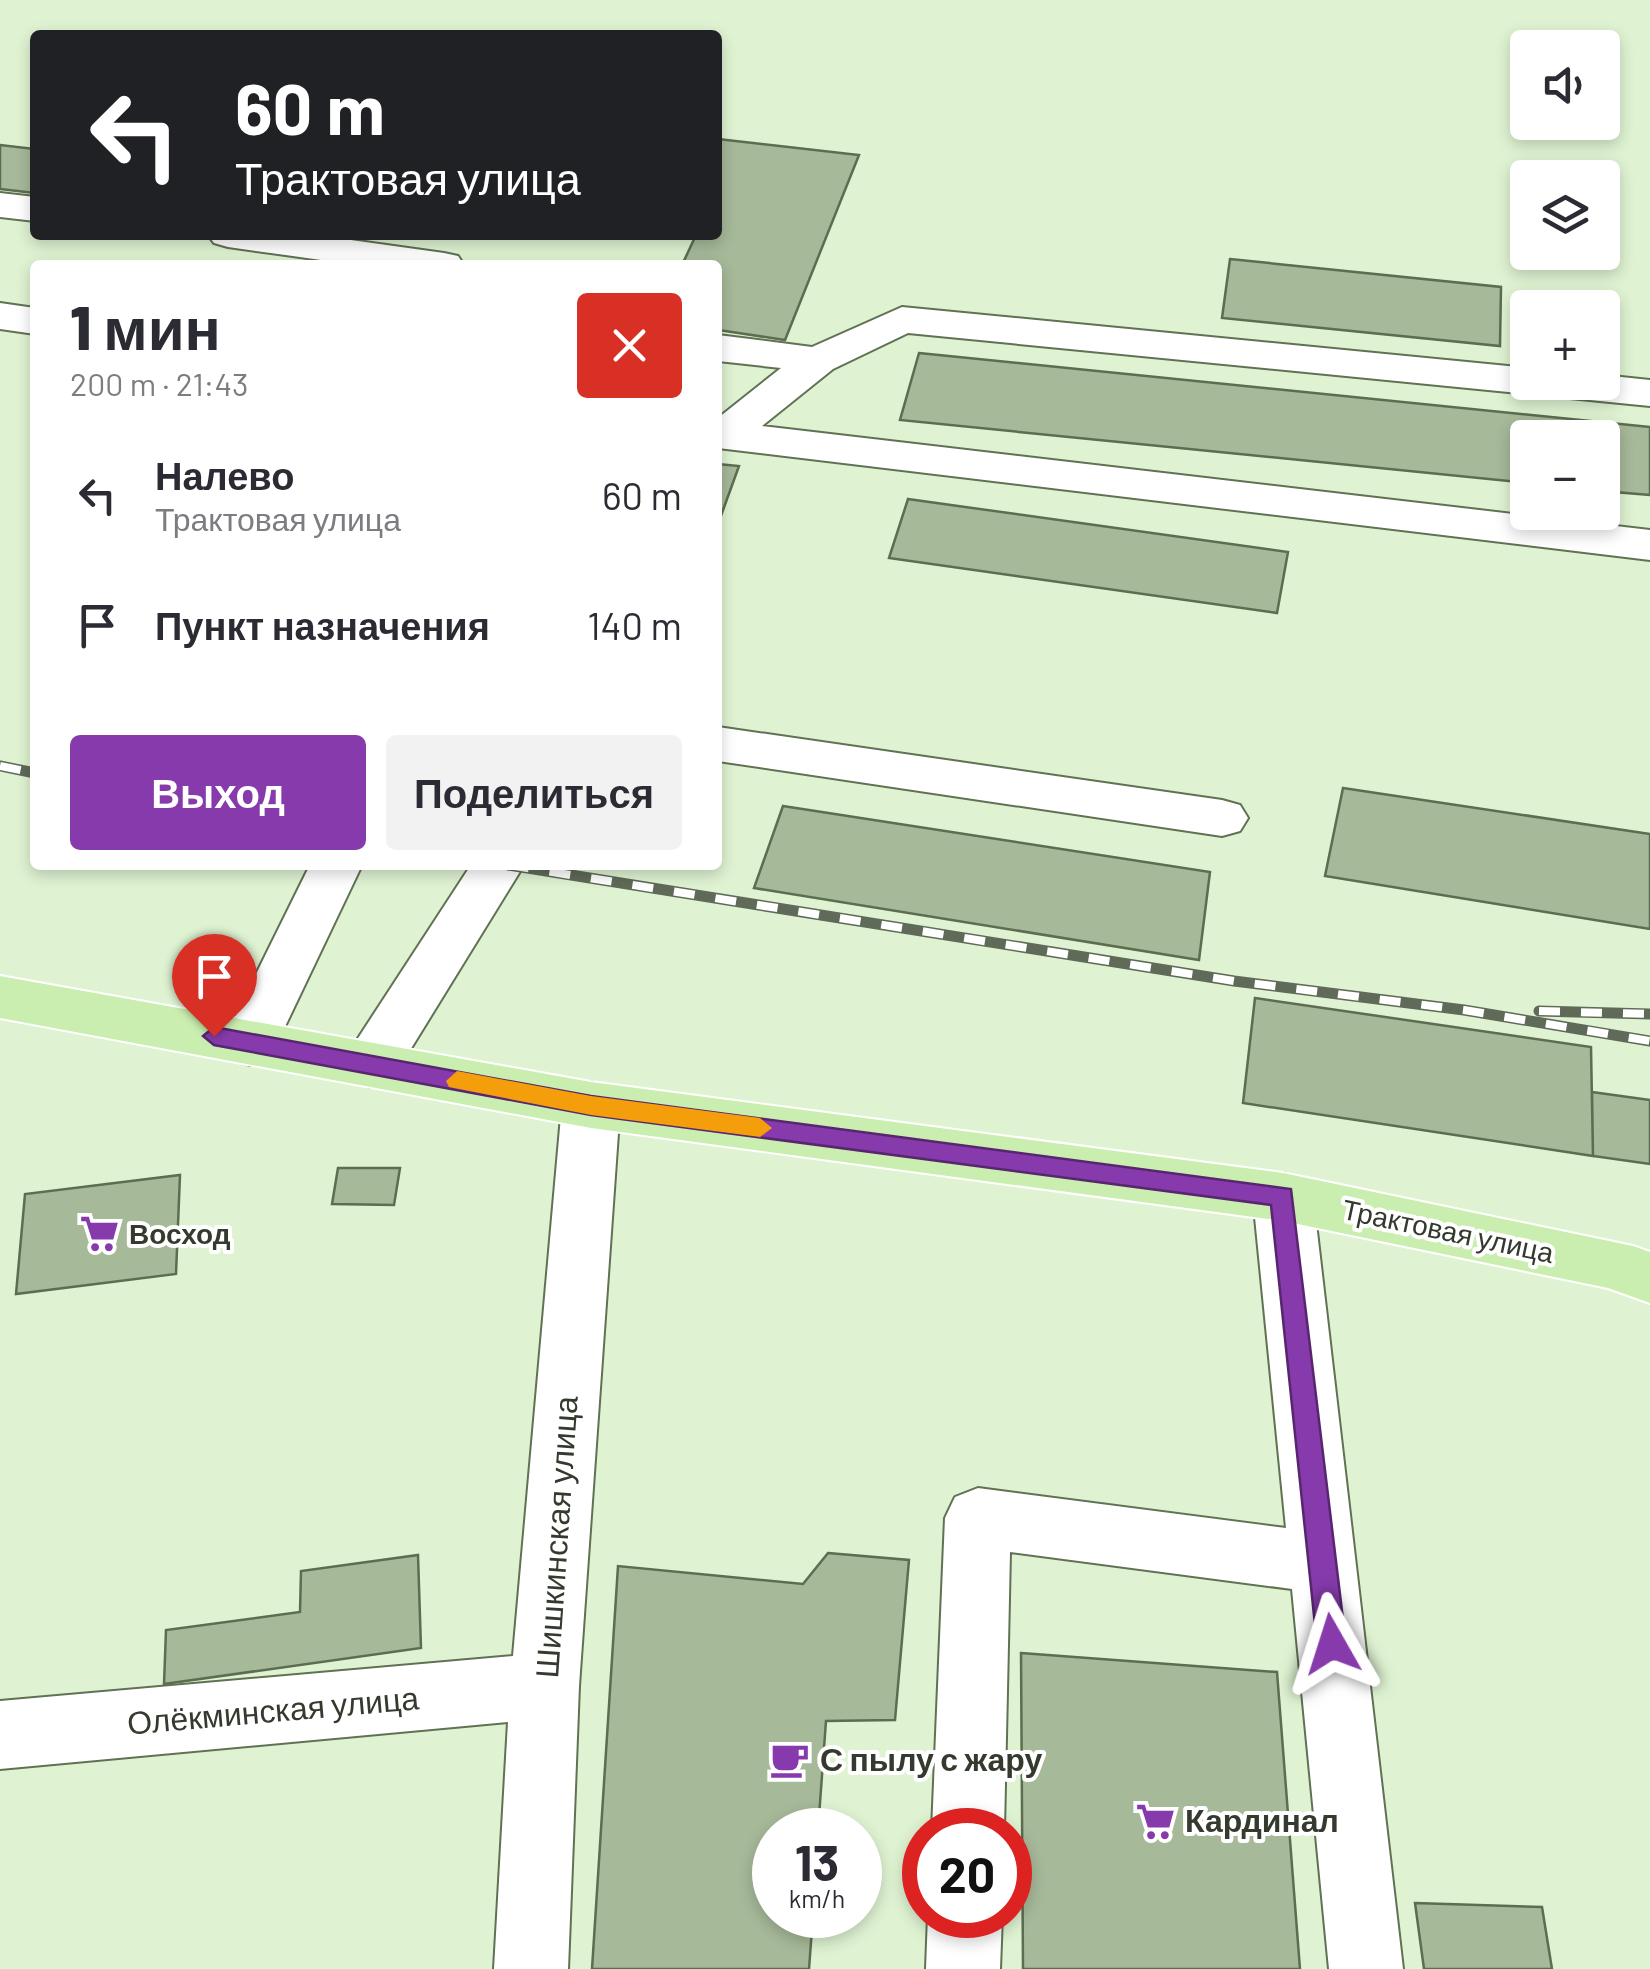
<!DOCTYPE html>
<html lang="ru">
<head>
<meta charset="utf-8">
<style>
  :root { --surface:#fff; --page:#f2f2f3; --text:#2b2b33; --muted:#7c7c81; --accent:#863aab }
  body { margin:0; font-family:Barlow,sans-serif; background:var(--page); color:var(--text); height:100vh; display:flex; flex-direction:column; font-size:38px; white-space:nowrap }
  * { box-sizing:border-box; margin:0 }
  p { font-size:32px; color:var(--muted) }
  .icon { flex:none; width:55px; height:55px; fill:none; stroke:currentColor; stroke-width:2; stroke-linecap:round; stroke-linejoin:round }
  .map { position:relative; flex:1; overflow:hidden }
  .side { position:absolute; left:30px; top:260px; width:692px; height:610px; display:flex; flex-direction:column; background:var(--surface); border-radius:10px; box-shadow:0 5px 15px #0003 }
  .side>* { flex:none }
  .guide { position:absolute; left:30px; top:30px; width:692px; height:210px; border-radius:10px; box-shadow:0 5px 15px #0003; background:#202124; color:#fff; overflow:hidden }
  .fabs { position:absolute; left:1510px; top:30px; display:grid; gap:20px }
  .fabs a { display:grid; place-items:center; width:110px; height:110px; border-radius:10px; background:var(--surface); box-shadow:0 5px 15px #0003; font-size:50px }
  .speed { position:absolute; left:752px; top:1808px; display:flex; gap:20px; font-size:50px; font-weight:700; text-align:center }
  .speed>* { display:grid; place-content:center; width:130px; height:130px; border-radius:50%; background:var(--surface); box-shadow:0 5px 15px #0003; line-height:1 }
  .speed small { font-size:25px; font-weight:400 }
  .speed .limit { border:15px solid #d22; background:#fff; color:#111 }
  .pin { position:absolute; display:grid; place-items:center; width:85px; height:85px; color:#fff; margin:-102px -42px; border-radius:50% 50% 50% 0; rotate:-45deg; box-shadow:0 0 10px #0007 }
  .pin .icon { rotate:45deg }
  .me { position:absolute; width:110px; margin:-55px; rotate:354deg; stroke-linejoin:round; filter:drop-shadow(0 0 8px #0008) }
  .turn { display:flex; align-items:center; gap:35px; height:210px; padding:0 40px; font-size:45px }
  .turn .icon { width:130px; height:130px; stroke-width:2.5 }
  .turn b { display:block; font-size:70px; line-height:85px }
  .round { display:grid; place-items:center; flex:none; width:105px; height:105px; border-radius:10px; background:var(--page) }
  .summary { display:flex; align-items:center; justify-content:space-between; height:170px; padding:0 40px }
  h1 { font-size:60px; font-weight:800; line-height:75px }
  .primary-button { display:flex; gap:20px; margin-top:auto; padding:20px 40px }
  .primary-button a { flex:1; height:115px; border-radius:10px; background:var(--accent); color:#fff; font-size:40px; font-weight:800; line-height:115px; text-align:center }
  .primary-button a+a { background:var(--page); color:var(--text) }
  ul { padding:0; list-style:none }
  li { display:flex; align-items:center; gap:30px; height:130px; padding:0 40px }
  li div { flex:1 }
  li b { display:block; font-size:38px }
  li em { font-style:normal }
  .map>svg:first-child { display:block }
</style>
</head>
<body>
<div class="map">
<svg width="1650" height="1969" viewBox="0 0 1650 1969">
  <rect width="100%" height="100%" fill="#dff3d2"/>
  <!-- building -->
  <path fill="#a6b999" stroke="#5c6d50" stroke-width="2.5" d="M718,139L859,155L785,340L718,330V265H682L696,235H718Z
    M0,145L35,149V193L0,189Z
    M1230,259L1501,287L1500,346L1222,318Z
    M919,353L1650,427V495L1602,491V438H1528V483L900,420Z
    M718,464L739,466L718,524Z
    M908,499L1288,552L1277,613L889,558Z
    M1343,788L1650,834V929L1325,876Z
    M783,806L1210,872L1199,960L754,888Z
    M1255,998L1591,1047L1593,1156L1243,1103Z
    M1592,1092L1650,1100V1164L1593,1156Z
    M338,1168H400L394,1205L332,1204Z
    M180,1175L176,1274L16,1294L25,1194Z
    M828,1553L909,1560L895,1720L826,1721L818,1830H775V1915H813L809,1969H592L618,1566L803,1584Z
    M418,1555L421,1648L164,1684L166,1630L300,1612L301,1571Z
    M1021,1653L1277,1672L1300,1969H1023Z
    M1415,1903L1542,1907L1552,1969H1424Z"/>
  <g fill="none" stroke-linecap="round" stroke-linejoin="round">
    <defs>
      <path id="minor" d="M0,193L35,197V221L0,217Z
        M208,235H315L444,253L458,256L464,265H357L228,247L214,243Z
        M0,303L35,308V334L0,329Z
        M902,307L1528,368V382H1602V375L1650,380V406L908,333L833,369L762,426L1650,530V560L718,448V418L781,368L718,361V335L812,347Z
        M718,727L1222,800L1240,805L1248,818L1240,831L1222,836L718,761Z
        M310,865H362L270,1058L250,1065L230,1058L222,1043Z
        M471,865H524L391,1081L371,1087L351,1081L343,1065L351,1049Z
        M591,1082L611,1089L620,1105L579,1686L568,1969H494L508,1722L0,1769V1701L513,1656L562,1105L571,1089Z
        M1283,1173L1304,1180L1313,1197L1403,1969H1329L1292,1589L1010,1552L1004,1830H932L945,1518L955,1497L978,1488L1286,1528L1253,1197L1262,1180Z
        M928,1915H1002L1000,1969H926Z"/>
      <path id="major" d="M0,976L591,1082L1283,1173L1633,1246L1650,1252V1303L1608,1288L1283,1221L591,1128L0,1018Z"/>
    </defs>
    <!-- minor casing -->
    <use href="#minor" stroke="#607154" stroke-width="4"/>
    <!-- major casing -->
    <use href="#major" stroke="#fff" stroke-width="4"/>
    <!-- minor -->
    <use href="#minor" fill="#fff" fill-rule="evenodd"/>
    <!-- major -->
    <use href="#major" fill="#caeeaf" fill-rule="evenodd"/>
    <defs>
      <path id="rail" d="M0,766L35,773
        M508,865L1234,981L1464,1010L1650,1041
        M1539,1011L1650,1014"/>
    </defs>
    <!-- rail casing -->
    <use href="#rail" stroke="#606a58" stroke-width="11"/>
    <!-- rail -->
    <use href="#rail" stroke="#fff" stroke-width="8" stroke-dasharray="21" stroke-linecap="butt"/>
  </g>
  <!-- route -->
  <path fill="#863aab" stroke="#57266f" stroke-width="2.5" d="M214,1027L591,1096L1291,1189L1346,1644L1341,1653L1332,1657L1322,1653L1317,1644L1271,1205L591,1115L214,1045L203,1036Z"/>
  <!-- slow -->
  <path fill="#f59e0b" d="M457,1071L591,1096L760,1118L772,1128L760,1137L591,1115L449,1087L446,1081Z"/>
  <!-- icons -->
  <defs>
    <symbol id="supermarket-bare" viewBox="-9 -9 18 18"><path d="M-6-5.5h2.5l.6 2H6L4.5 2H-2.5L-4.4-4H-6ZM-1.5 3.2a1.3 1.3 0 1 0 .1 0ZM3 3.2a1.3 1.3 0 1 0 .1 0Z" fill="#863aab" stroke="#fff" stroke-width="2.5" paint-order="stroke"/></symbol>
    <symbol id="cafe-bare" viewBox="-9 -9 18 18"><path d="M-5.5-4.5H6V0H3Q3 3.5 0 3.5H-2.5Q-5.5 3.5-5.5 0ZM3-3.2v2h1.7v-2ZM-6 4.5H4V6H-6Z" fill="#863aab" stroke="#fff" stroke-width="2.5" paint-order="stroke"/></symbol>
  </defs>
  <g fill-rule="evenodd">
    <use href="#supermarket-bare" x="72" y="1206" width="55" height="55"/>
    <use href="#cafe-bare" x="762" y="1732" width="55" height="55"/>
    <use href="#supermarket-bare" x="1128" y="1794" width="55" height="55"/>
  </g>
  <g text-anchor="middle" stroke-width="8" stroke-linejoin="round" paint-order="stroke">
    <!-- street labels -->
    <g font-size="28" fill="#343b2e" stroke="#fff">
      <text transform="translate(1448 1231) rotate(12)" y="10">Трактовая улица</text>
    </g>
    <!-- poi labels -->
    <g font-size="28" font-weight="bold" fill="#343b2e" stroke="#fff" text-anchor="start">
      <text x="129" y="1244">Восход</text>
    </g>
    <!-- near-street labels -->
    <g font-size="32" fill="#343b2e" stroke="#fff">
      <text transform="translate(557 1537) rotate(-86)" y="11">Шишкинская улица</text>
      <text transform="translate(273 1711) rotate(-5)" y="11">Олёкминская улица</text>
    </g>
    <!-- near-poi labels -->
    <g font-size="32" font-weight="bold" fill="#343b2e" stroke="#fff" text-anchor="start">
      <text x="820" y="1771">С пылу с жару</text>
      <text x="1185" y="1832">Кардинал</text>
    </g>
  </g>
</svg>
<div class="fabs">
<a><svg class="icon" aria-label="sound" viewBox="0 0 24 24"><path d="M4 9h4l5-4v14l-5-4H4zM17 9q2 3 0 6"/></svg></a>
<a><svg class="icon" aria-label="layers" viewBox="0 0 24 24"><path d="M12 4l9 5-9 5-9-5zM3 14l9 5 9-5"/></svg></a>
<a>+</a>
<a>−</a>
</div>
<div class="speed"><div>13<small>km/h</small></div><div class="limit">20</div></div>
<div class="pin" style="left:214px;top:1036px;background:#d93025"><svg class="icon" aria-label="arrive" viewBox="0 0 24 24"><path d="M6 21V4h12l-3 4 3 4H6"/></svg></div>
<svg class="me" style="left:1332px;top:1644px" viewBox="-20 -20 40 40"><path d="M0-17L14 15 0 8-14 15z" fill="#863aab" stroke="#fff" stroke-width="4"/></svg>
<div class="guide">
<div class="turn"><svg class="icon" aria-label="left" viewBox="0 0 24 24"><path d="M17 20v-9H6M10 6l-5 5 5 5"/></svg><div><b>60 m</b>Трактовая улица</div></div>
</div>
<section class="side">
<div class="summary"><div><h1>1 мин</h1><p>200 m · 21:43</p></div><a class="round" style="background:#d93025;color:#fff"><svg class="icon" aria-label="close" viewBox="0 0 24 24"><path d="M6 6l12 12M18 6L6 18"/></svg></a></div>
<ul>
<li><svg class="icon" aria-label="left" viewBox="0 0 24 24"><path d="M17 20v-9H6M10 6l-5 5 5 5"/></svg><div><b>Налево</b><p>Трактовая улица</p></div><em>60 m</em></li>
<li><svg class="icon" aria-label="arrive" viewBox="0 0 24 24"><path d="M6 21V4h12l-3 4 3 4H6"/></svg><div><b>Пункт назначения</b></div><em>140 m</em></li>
</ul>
<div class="primary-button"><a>Выход</a><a>Поделиться</a></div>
</section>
</div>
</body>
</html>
